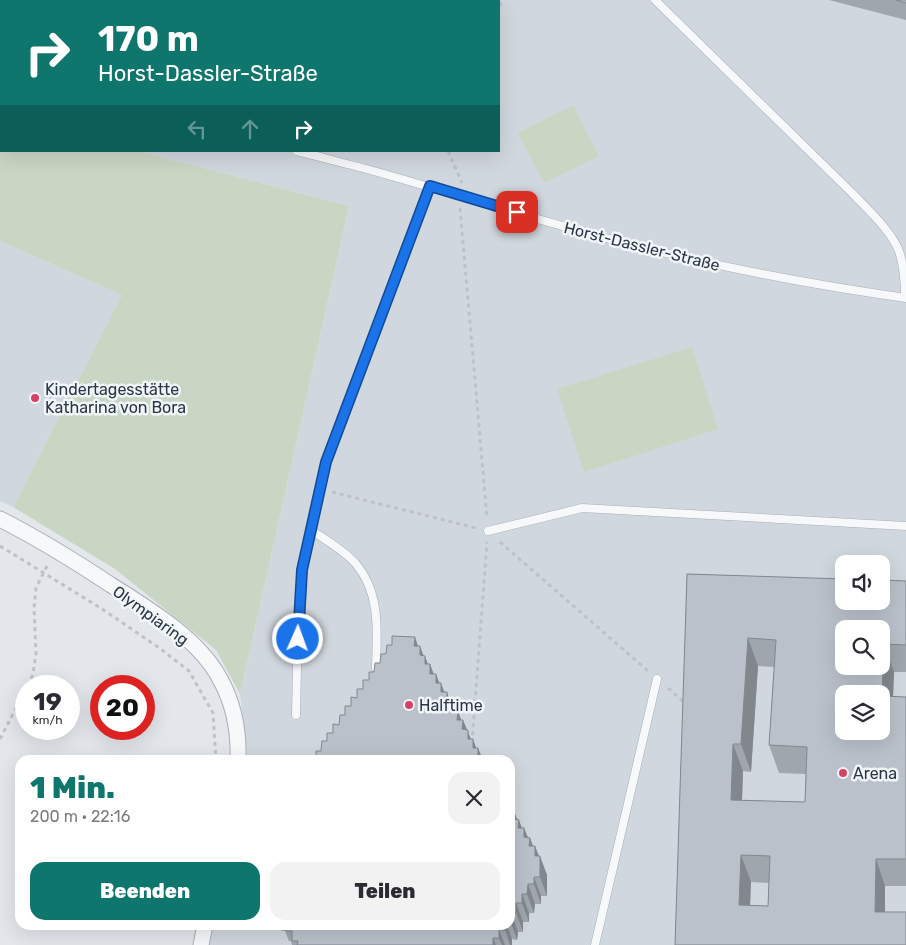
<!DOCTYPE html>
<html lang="de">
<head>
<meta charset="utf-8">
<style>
  :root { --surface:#fff; --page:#f2f2f3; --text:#2b2b33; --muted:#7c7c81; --accent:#0f766e }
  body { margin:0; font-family:Rubik,sans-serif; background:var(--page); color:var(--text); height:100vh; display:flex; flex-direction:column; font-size:19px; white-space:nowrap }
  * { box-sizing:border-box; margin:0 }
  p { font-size:16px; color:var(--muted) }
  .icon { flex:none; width:28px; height:28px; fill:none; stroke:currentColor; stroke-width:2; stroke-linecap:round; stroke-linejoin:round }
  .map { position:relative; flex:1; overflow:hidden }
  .details { position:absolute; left:15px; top:755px; width:500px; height:175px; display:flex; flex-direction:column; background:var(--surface); border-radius:15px; box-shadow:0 5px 20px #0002 }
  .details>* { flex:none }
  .banner { position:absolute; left:0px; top:0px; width:500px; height:152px; box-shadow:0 5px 20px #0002; background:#0f766e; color:#fff; overflow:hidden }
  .tools { position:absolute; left:835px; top:555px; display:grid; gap:10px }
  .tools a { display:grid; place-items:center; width:55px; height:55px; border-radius:10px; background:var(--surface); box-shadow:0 5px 20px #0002; font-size:25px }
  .speed { position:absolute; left:15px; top:675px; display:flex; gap:10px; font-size:25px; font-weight:700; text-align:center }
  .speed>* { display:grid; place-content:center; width:65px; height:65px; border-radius:50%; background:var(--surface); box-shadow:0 5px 20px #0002; line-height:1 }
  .speed small { font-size:12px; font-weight:400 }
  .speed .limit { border:8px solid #d22; background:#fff; color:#111 }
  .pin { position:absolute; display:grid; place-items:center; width:42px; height:42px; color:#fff; margin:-21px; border-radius:10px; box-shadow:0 2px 8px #0006 }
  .me { position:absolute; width:55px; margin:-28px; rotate:2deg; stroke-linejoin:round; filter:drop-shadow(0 0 4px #0008) }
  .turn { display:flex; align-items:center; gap:18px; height:105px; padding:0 15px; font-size:22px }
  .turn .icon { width:65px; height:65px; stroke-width:2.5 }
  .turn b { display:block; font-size:35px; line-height:42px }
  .lanes { display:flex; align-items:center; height:48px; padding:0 15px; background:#0003; justify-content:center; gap:25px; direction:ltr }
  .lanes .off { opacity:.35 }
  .round { display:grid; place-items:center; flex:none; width:52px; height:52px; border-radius:15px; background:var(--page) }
  .headline { display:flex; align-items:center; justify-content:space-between; height:85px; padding:0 15px }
  h1 { font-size:30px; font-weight:800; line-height:38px; color:var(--accent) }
  .cta { display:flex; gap:10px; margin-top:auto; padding:10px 15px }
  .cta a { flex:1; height:58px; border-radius:15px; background:var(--accent); color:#fff; font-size:20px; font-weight:800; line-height:58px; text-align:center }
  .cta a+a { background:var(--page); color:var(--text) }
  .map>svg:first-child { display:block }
</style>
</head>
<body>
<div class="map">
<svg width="906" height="945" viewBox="0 0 906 945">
  <rect width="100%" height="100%" fill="#e3e7ec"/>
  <!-- built -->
  <path fill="#d1d7de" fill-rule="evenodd" d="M0,0H906V945H209L212,925H510V760H248L240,694L349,206L137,151H499V1H1V114ZM844,564H881V601H844ZM844,629H881V666H844ZM844,694H881V731H844Z
    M0,241L122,295L13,507L0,501Z"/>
  <!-- green -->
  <path fill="#cad6c4" d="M573,105L599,156L544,183L518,133Z
    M0,113L1,151H137L349,206L240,694L216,650L115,569L13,507L122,295L0,241Z
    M692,347L718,429L584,472L557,389Z"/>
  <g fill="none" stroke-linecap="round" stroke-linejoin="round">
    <defs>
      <path id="lane" d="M655,0L852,193C867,209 891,230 899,251C904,266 905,282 905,298
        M0,92L1,93
        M297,151C318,156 338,162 359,167C429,186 497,208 566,227C678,259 791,282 906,298
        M310,529C325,540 344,550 356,564C381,594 377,632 376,668
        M488,531L582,508L906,526
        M296,715L298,620L302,570L326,462L430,186
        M595,945L657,679"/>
      <path id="street" d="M0,519C39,539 75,561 111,585C149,609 199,639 220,679C234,704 239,732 238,760
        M201,945L205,925"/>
    </defs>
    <!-- lane casing -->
    <use href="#lane" stroke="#a7aeb7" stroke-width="9"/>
    <!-- street casing -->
    <use href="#street" stroke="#a7aeb7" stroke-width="17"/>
    <!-- path -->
    <path stroke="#bdc2c8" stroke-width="3" stroke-dasharray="4 4" stroke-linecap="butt" d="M380,0L381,1
      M499,6L504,0
      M448,151L462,183
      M460,208L487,518
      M332,492L476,528
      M500,542L648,671
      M0,546L99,607L158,647L189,671L213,713L216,760
      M28,686L33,674L36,653L34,608L36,588L48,564
      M668,688L686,704
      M0,739L26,689
      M472,743L487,542"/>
    <!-- lane -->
    <use href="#lane" stroke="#f6f8fa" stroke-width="8"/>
    <!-- street -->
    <use href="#street" stroke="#f6f8fa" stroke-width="15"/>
  </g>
  <!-- wall -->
  <path fill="#a0a6ae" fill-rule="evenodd" d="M0,0L1,1V44L0,43Z
    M829,0H906V20Z
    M687,574L906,581V672H894L893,697H906V886H885L675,945ZM758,666L774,667L769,745L779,773L806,774L805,802L742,800L743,771L751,772ZM751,882L769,883L768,906L750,905Z
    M510,804L513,811L522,828H524L528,837L530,838L533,846H535L547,875V896H541V904H535L534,913H529V922H523V932H518L517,940L512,939V945H292L291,941H289L285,931H282L280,925H510Z"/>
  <!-- shaded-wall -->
  <path fill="#82878d" d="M187,0H198V1H186Z
    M415,637L420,652V646L425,660V656L430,670V664L436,680V674L441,687V683L447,699V692L452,707V701L457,715L458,711L463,725V720L473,744V739L478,753V748L483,760H477L414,646Z
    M748,638L758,666L751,772L741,744Z
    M884,644L894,672L892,723L882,696Z
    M733,744L743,771L741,827L731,800Z
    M510,804L514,815V811L519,824V820L524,834V828L529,842L530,838L535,852V846L540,860V856L547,875V896L540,877L510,819Z
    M741,855L751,882L749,932L739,905Z
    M876,859L885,886V939L875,912Z
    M534,877L541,896V904L534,884Z
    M528,884L535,904L534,913L527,894Z
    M522,894L529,913V922L522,903Z
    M516,903L523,922V932L516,912Z
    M511,912L518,932L517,940L510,920Z
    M505,925H507L512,939V945H510L505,930Z
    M499,930L505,945H502L499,938Z
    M493,938L496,945H493Z"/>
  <!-- building -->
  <path fill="#bac1ca" stroke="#82878d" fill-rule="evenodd" d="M0,0H187L186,1H1V26H0Z
    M896,0H906V3Z
    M687,574L844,579V601H881V580L906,581V645L884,644L882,696L906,697V859H876L875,912H906V945H675ZM844,629H881V666H844ZM748,638L776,640L769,745L807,747L805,802L731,800L733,744H741ZM844,694H881V731H844ZM741,855L770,856L768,906L739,905Z
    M392,636L415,637L414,646H420V655L425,656V664H430V674H436V683H441V692H447V701H452V711H458L457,720H463L462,729L468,730V739H473V748H478V757H484V760H309V759H316V751H321L322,741H327V733H333V724L339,725L340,715H345V706H351V697L357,698V689H363V680H369V672H374L375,663H380L381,654H386L387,645H392Z
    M510,811H514V819L519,820L518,828H524V837L530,838L529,846H535V856H540V877H534V884H528L527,894H522V903H516V912H511L510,920Z
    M287,925H505V930H499V938H493V945H297L298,941H292V931H287Z"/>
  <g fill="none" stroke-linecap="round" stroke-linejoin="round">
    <defs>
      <path id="route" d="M298,639L302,570L326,462L430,186L517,212"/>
    </defs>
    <!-- route casing -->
    <use href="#route" stroke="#114b97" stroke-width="12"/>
    <!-- route -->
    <use href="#route" stroke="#1a73e8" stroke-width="9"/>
  </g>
  <!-- markers -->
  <g fill="#d74264" stroke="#f3f6f9" stroke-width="2">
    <circle cx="35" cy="398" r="5"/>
    <circle cx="409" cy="705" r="5"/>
    <circle cx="843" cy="773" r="5"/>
  </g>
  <g text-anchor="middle" stroke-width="5" stroke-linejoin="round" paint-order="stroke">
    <!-- street labels -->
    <g font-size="16" fill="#293646" stroke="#f3f6f9">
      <text transform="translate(642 246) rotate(14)" y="6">Horst-Dassler-Straße</text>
      <text transform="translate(151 615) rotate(36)" y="6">Olympiaring</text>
    </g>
    <!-- poi labels -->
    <g font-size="16" fill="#293646" stroke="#f3f6f9" text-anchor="start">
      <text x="45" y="395">Kindertagesstätte<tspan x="45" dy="18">Katharina von Bora</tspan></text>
      <text x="419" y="711">Halftime</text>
      <text x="853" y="779">Arena</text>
    </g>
  </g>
</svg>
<div class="tools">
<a><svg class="icon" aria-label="sound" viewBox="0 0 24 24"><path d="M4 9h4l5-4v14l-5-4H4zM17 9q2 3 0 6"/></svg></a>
<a><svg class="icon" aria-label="search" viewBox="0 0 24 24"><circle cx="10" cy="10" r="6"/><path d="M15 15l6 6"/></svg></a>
<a><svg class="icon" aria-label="layers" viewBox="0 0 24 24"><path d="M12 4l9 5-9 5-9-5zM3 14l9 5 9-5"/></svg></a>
</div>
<div class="speed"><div>19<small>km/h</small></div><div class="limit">20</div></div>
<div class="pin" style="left:517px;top:212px;background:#d93025"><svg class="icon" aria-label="arrive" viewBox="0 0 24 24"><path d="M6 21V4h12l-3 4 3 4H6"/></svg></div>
<svg class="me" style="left:298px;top:639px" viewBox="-20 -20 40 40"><circle r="17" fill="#1a73e8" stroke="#fff" stroke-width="3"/><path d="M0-11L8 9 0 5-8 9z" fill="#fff"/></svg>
<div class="banner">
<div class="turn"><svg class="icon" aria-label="right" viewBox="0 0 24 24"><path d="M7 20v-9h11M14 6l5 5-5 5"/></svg><div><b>170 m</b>Horst-Dassler-Straße</div></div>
<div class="lanes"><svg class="icon off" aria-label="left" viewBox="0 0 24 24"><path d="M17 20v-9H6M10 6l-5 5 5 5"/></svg><svg class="icon off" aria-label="ahead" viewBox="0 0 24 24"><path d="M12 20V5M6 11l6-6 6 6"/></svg><svg class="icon" aria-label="right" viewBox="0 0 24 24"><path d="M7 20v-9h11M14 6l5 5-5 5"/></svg></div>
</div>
<section class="details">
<div class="headline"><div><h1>1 Min.</h1><p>200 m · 22:16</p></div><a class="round"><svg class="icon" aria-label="close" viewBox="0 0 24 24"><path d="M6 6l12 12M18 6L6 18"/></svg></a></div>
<div class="cta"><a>Beenden</a><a>Teilen</a></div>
</section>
</div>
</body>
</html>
